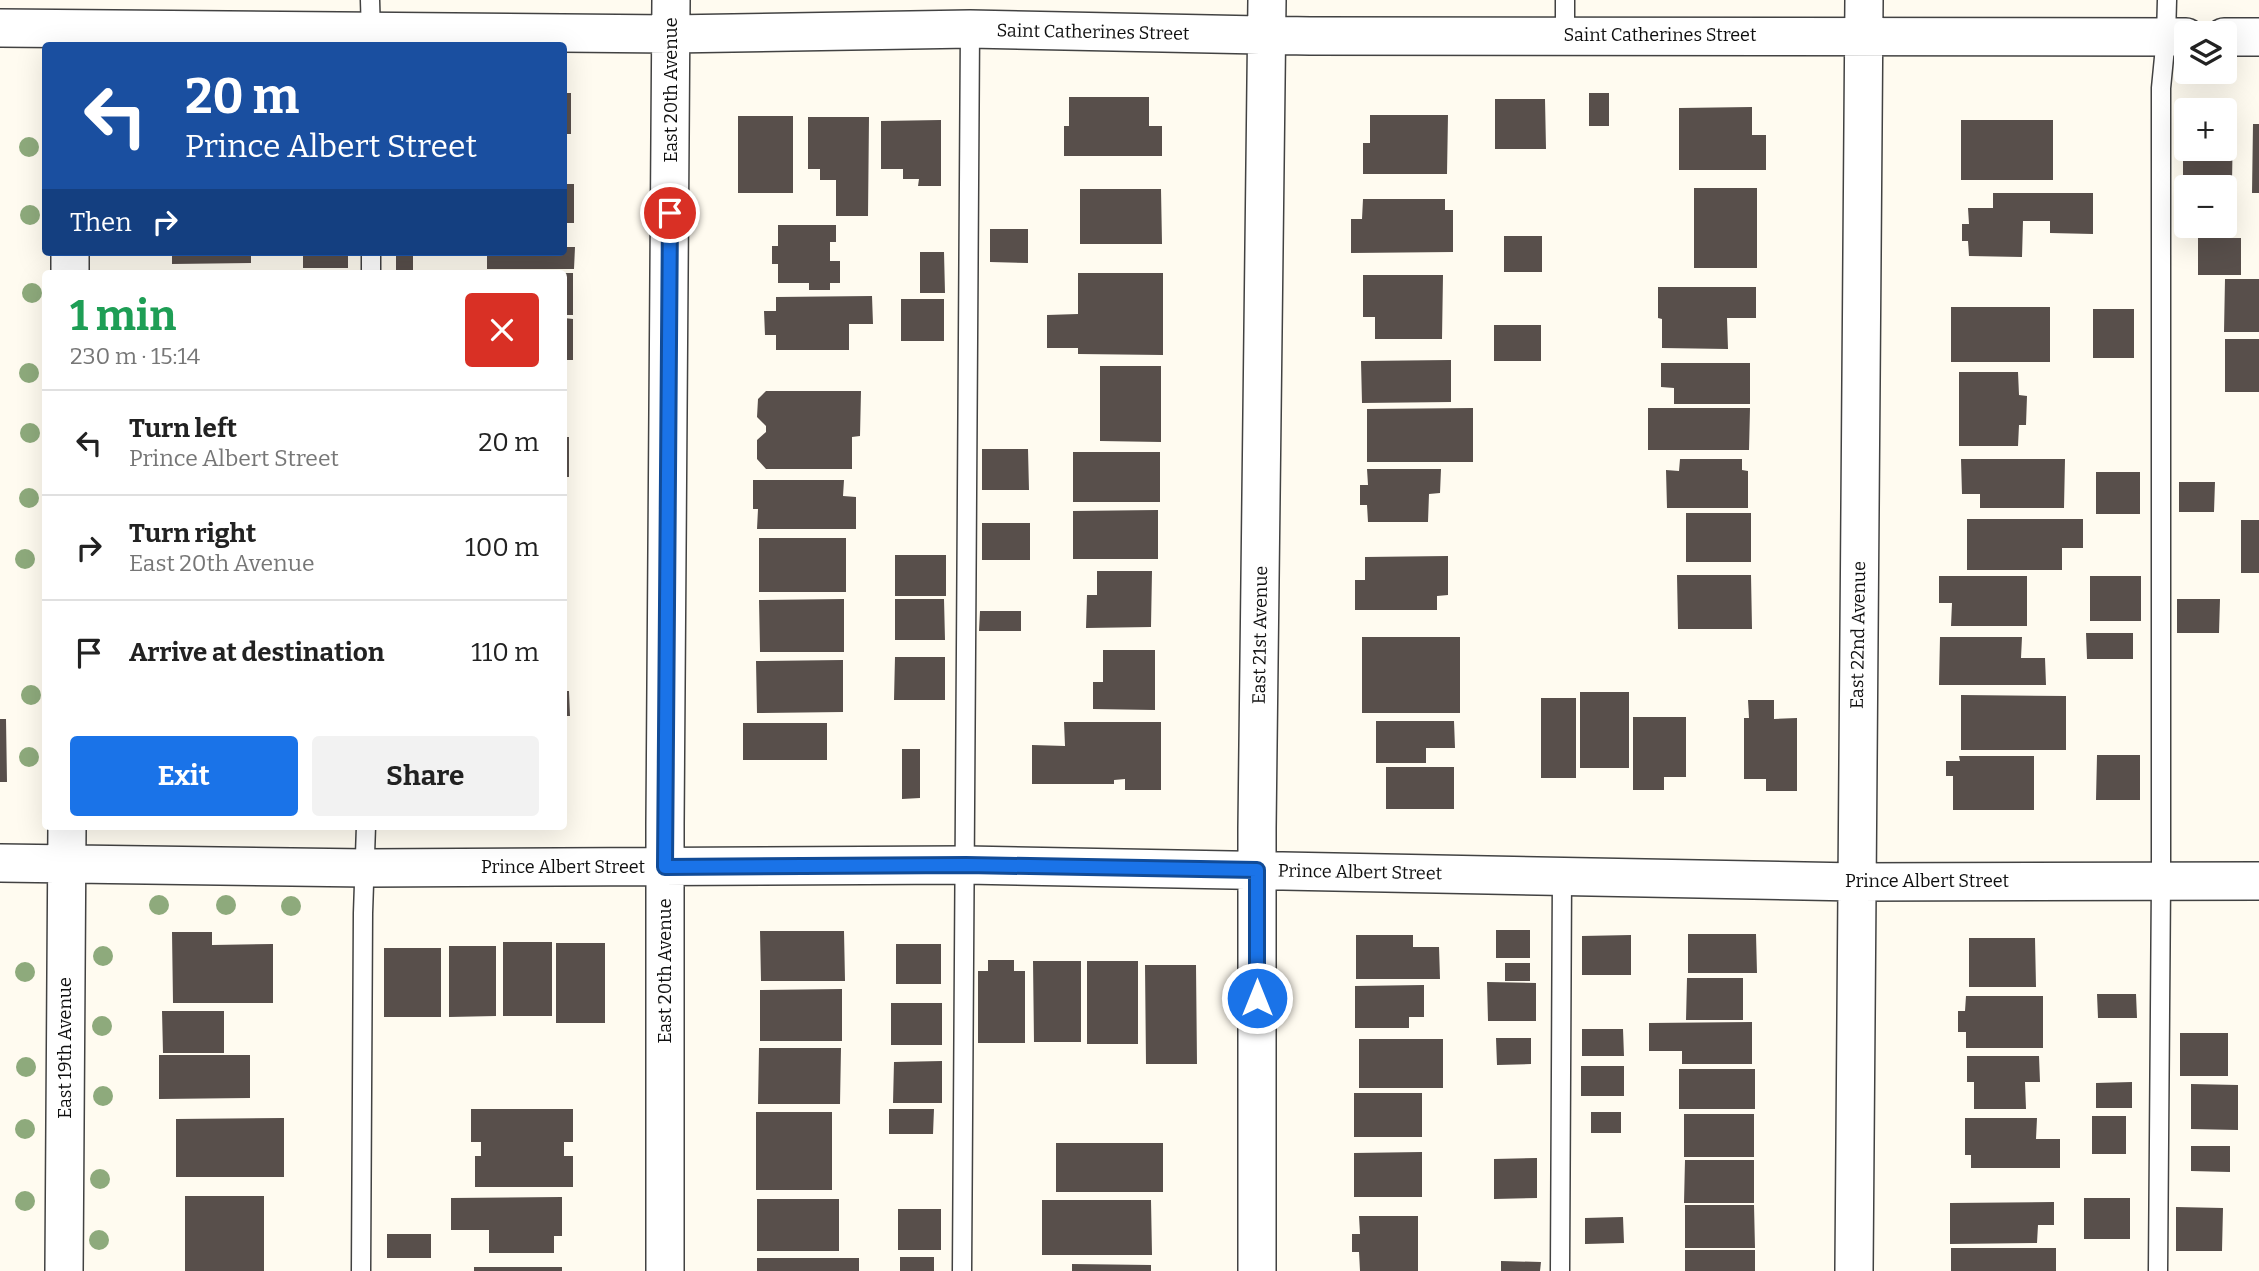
<!DOCTYPE html>
<html lang="en">
<head>
<meta charset="utf-8">
<style>
  :root { --surface:#fff; --page:#f2f2f2; --text:#222; --muted:#767676; --line:#e0e0e0; --accent:#1a73e8 }
  body { margin:0; font-family:Bitter,serif; background:var(--page); color:var(--text); height:100vh; display:flex; flex-direction:column; font-size:26px; white-space:nowrap }
  * { box-sizing:border-box; margin:0 }
  p { font-size:23px; color:var(--muted) }
  .icon { flex:none; width:38px; height:38px; fill:none; stroke:currentColor; stroke-width:2; stroke-linecap:round; stroke-linejoin:round }
  .map { position:relative; flex:1; overflow:hidden }
  .side { position:absolute; left:42px; top:270px; width:525px; height:560px; display:flex; flex-direction:column; background:var(--surface); border-radius:7px; box-shadow:0 7px 28px #0002 }
  .side>* { flex:none }
  .hud { position:absolute; left:42px; top:42px; width:525px; height:214px; border-radius:7px; box-shadow:0 7px 28px #0002; background:#1a4fa0; color:#fff; overflow:hidden }
  .tools { position:absolute; left:2174px; top:21px; display:grid; gap:14px }
  .tools a { display:grid; place-items:center; width:63px; height:63px; border-radius:7px; background:var(--surface); box-shadow:0 7px 28px #0002; font-size:35px }
  .pin { position:absolute; display:grid; place-items:center; width:60px; height:60px; color:#fff; margin:-30px; border:4px solid #fff; border-radius:50%; box-shadow:0 2px 7px #0007 }
  .me { position:absolute; width:77px; margin:-38px; rotate:0deg; stroke-linejoin:round; filter:drop-shadow(0 0 5px #0008) }
  .turn { display:flex; align-items:center; gap:24px; height:147px; padding:0 28px; font-size:32px }
  .turn .icon { width:91px; height:91px; stroke-width:2.5 }
  .turn b { display:block; font-size:49px; line-height:60px }
  .then { display:flex; align-items:center; height:66px; padding:0 28px; background:#0003; gap:14px; font-size:26px }
  .round { display:grid; place-items:center; flex:none; width:74px; height:74px; border-radius:7px; background:var(--page) }
  .headline { display:flex; align-items:center; justify-content:space-between; height:119px; padding:0 28px }
  h1 { font-size:42px; font-weight:700; line-height:52px; color:#1e9e55 }
  .button { display:flex; gap:14px; margin-top:auto; padding:14px 28px }
  .button a { flex:1; height:80px; border-radius:7px; background:var(--accent); color:#fff; font-size:28px; font-weight:700; line-height:80px; text-align:center }
  .button a+a { background:var(--page); color:var(--text) }
  ul { padding:0; list-style:none }
  li { display:flex; align-items:center; gap:21px; height:105px; padding:0 28px; border-top:2px solid var(--line) }
  li div { flex:1 }
  li b { display:block; font-size:26px }
  li em { font-style:normal }
  .map>svg:first-child { display:block }
</style>
</head>
<body>
<div class="map">
<svg width="2259" height="1271" viewBox="0 0 2259 1271">
  <rect width="100%" height="100%" fill="#fffbf0"/>
  <!-- building -->
  <path fill="#584f4b" d="M564,93H571V134H564Z
    M1589,93H1609V126H1589Z
    M1069,97H1149V126H1162V156H1064V126H1069Z
    M1495,99H1545L1546,149H1495Z
    M1752,107V135H1766V170H1679V108Z
    M1370,115H1448L1447,174H1363V143H1370Z
    M738,116H793V193H738Z
    M808,117H869L868,216H836V180H820V169H808Z
    M941,120V186H918L919,179H903V169H881V121Z
    M1961,120H2053V180H1961Z
    M2183,121H2186V149H2224V122H2233L2232,183L2183,182Z
    M2253,124H2259V193H2252Z
    M564,184H574V223H564Z
    M1694,188H1757V268H1694Z
    M1080,189H1161L1162,244H1080Z
    M1993,193H2093V234L2050,233V221H2023L2022,257L1969,256L1968,241H1962V224H1969L1968,208H1993Z
    M1363,199H1445V210H1453V252L1351,253V219H1362Z
    M778,225H836V242H830V261H840V283H830V290H809V283H778V264H772V246H778Z
    M990,229H1028V263L990,262Z
    M1504,236H1542V272H1504Z
    M2198,238H2241V275H2198Z
    M564,247H575L574,269H487V252H564Z
    M172,252H251V263L172,264Z
    M303,252H348V268H303Z
    M396,252H413V273H396Z
    M920,252H944L945,293H920Z
    M564,273H573V315H564Z
    M1078,273H1163V355L1078,354V348H1047V315L1078,314Z
    M1363,275H1443L1442,339H1375V317H1363Z
    M2225,279H2259V332H2224Z
    M1658,287H1756V318H1727L1728,349L1662,348V319L1658,318Z
    M872,296L873,324H849V350H776V335H765L764,311H776V297Z
    M901,299H944V341H901Z
    M1951,307H2050V362H1951Z
    M2093,309H2134V358H2093Z
    M564,318L573,319V360H564Z
    M1494,325H1541V361H1494Z
    M2225,339H2259V392H2225Z
    M1451,360V402L1362,403L1361,361Z
    M1661,363H1750V404H1674V388L1661,387Z
    M1100,366H1161V442L1100,441Z
    M1959,372H2018L2019,395L2027,396L2026,425H2019L2018,446H1959Z
    M766,391H861L860,436L852,437V469H766L757,459V440L766,432V426L757,417L758,399Z
    M1473,408V462H1367V409Z
    M1648,408H1750L1749,450H1648Z
    M564,437H569V477H564Z
    M982,449H1028L1029,490H982Z
    M1073,452H1160V502H1073Z
    M1680,459H1742V470L1748,471V508H1667L1666,470L1679,471Z
    M1961,459H2065L2064,508H1980V494H1962Z
    M1367,469H1441L1440,493L1429,494L1428,522H1368L1367,505H1360V485H1368Z
    M2096,472H2140V514H2096Z
    M753,480H844L843,496L856,497V529H757L758,509H753Z
    M2179,482H2215L2214,512H2179Z
    M1158,510V559H1073V511Z
    M1686,513H1751V562H1686Z
    M1967,519H2083V548H2062V570H1967Z
    M2241,520H2259V573H2241Z
    M982,523H1030V560H982Z
    M759,538H846V592H759Z
    M564,542H567V599H564Z
    M895,555H946V596H895Z
    M1448,556V595L1437,596V610H1355V580H1365V557Z
    M1097,571H1152L1151,627L1086,628L1087,595H1097Z
    M1677,575H1751L1752,629H1678Z
    M1939,576H2027V626H1951L1952,603H1939Z
    M2090,576H2141V621H2090Z
    M844,599V652H760L759,600Z
    M895,599H944L945,640H895Z
    M2177,599H2220L2219,633H2177Z
    M980,611H1021V631H979Z
    M2086,633H2133V659H2087Z
    M1362,637H1460V713H1362Z
    M1940,637H2022L2021,658H2045L2046,685H1939Z
    M1103,650H1155V710L1093,709V682H1103Z
    M895,657H945V700H894Z
    M843,660V712L757,713L756,661Z
    M564,691H569L570,716H564Z
    M1580,692H1629V768H1580Z
    M1961,695L2066,696V750H1961Z
    M1541,698H1576V778H1541Z
    M1748,700H1774V719L1797,718V791H1766V779H1744V718H1749Z
    M1633,717H1686V777H1664V790H1633Z
    M0,719H6L7,782H0Z
    M1376,721H1454L1455,748H1426V763H1376Z
    M1064,722H1161V790H1125V779L1114,780V784H1032V745L1065,746Z
    M743,723H827V760H743Z
    M902,749H920V798L902,799Z
    M2097,755H2140V800H2096Z
    M1959,756H2034V810H1953V776H1946V761H1960Z
    M1386,767H1454V809H1386Z
    M1496,930H1530V958H1496Z
    M760,931H844L845,981H761Z
    M172,932H212V945L273,944V1003H173Z
    M1688,934H1756L1757,973H1688Z
    M1356,935H1413V947H1439L1440,979H1356Z
    M1631,935V975H1582V936Z
    M1969,938H2035L2036,987H1969Z
    M503,942H552V1016H503Z
    M556,943H605V1023H556Z
    M896,944H941V984H896Z
    M449,946H496V1016L449,1017Z
    M384,948H441V1017H384Z
    M988,960H1014V971H1025V1043H978V971H988Z
    M1033,961H1081V1042H1034Z
    M1087,961H1138V1044H1087Z
    M1505,963H1530V981H1505Z
    M1145,965H1196L1197,1064H1146Z
    M1687,978H1743V1020H1686Z
    M1487,982L1536,983V1021H1488Z
    M1424,985V1017H1409V1028H1355V986Z
    M842,989V1041H760V990Z
    M2097,994H2136L2137,1018H2098Z
    M1966,996H2043V1048H1966V1032H1958V1011H1965Z
    M891,1003H942V1045H891Z
    M162,1011H224V1053H163Z
    M1752,1022V1064H1682V1051H1649V1023Z
    M1582,1029H1623L1624,1056H1582Z
    M2180,1033H2228V1076H2180Z
    M1496,1038H1531V1064L1497,1065Z
    M1359,1039H1443V1088H1359Z
    M759,1048H841L840,1104H758Z
    M159,1055H250V1098L159,1099Z
    M1967,1056H2039L2040,1082H2025L2026,1109H1974V1082H1967Z
    M942,1061V1103H893L894,1062Z
    M1581,1066H1624V1096H1581Z
    M1679,1069H1755V1109H1679Z
    M2132,1082V1108H2096V1083Z
    M2191,1084L2238,1085V1130L2191,1129Z
    M1354,1093H1422V1137H1354Z
    M471,1109H573V1142H564V1156H573V1187H475V1156H481V1142H471Z
    M889,1109H934L933,1134H889Z
    M756,1112H832V1190H756Z
    M1591,1112H1621V1133H1591Z
    M1684,1114H1754V1157H1684Z
    M2092,1116H2126V1154H2092Z
    M284,1118V1177H176V1119Z
    M1965,1118H2037L2036,1139H2060V1168H1971V1155H1965Z
    M1056,1143H1163V1192H1056Z
    M2191,1146H2230V1172L2191,1171Z
    M1422,1152V1197H1354V1153Z
    M1537,1158V1198L1494,1199V1159Z
    M1685,1160H1754V1203H1684Z
    M185,1196H264V1271H185Z
    M562,1197V1236H554V1253H489V1230H451V1198Z
    M2084,1198H2130V1239H2084Z
    M757,1199H839V1251H757Z
    M1042,1200H1151L1152,1255H1042Z
    M2054,1202V1225H2038L2037,1243L1950,1244V1203Z
    M1685,1205H1754L1755,1248H1685Z
    M2176,1207L2223,1208L2222,1251H2176Z
    M898,1209H941V1250H898Z
    M1359,1216H1418V1271H1360L1359,1252H1352V1234H1360Z
    M1623,1217L1624,1243L1585,1244V1218Z
    M387,1234H431V1258H387Z
    M1951,1248H2056V1271H1951Z
    M1685,1250H1755V1271H1685Z
    M900,1257H934V1271H900Z
    M757,1258H859V1271H757Z
    M1501,1261L1541,1262L1540,1271H1501Z
    M1072,1264L1151,1265V1271H1072Z
    M474,1267H562V1271H474Z"/>
  <g fill="none" stroke-linecap="round" stroke-linejoin="round">
    <defs>
      <path id="lane" d="M370,0L371,35
        M1565,0V35
        M371,273V252
        M361,1271L363,913L366,826
        M962,1271L970,29
        M1560,1271L1562,876
        M2158,1271L2161,881V88L2166,37L2167,0"/>
      <path id="street" d="M0,28L671,34L970,29L1310,36L2186,37
        M2224,37H2259
        M70,273V252
        M0,863L366,868L966,865L1856,882L2259,881
        M64,1271L67,826
        M665,1271V825L671,0
        M1257,1271V828L1267,0
        M1854,1271L1864,0"/>
    </defs>
    <!-- lane casing -->
    <use href="#lane" stroke="#424242" stroke-width="21"/>
    <!-- street casing -->
    <use href="#street" stroke="#424242" stroke-width="40"/>
    <!-- lane -->
    <use href="#lane" stroke="#fff" stroke-width="18"/>
    <!-- street -->
    <use href="#street" stroke="#fff" stroke-width="37"/>
  </g>
  <!-- trees -->
  <g fill="#8eaa7c">
    <circle cx="29" cy="147" r="10"/>
    <circle cx="30" cy="215" r="10"/>
    <circle cx="32" cy="293" r="10"/>
    <circle cx="29" cy="373" r="10"/>
    <circle cx="30" cy="433" r="10"/>
    <circle cx="29" cy="498" r="10"/>
    <circle cx="25" cy="559" r="10"/>
    <circle cx="31" cy="695" r="10"/>
    <circle cx="29" cy="757" r="10"/>
    <circle cx="159" cy="905" r="10"/>
    <circle cx="226" cy="905" r="10"/>
    <circle cx="291" cy="906" r="10"/>
    <circle cx="103" cy="956" r="10"/>
    <circle cx="25" cy="972" r="10"/>
    <circle cx="102" cy="1026" r="10"/>
    <circle cx="26" cy="1067" r="10"/>
    <circle cx="103" cy="1096" r="10"/>
    <circle cx="25" cy="1129" r="10"/>
    <circle cx="100" cy="1179" r="10"/>
    <circle cx="25" cy="1201" r="10"/>
    <circle cx="99" cy="1240" r="10"/>
  </g>
  <g fill="none" stroke-linecap="round" stroke-linejoin="round">
    <defs>
      <path id="route" d="M670,213L665,867L966,865L1257,870V998"/>
    </defs>
    <!-- route casing -->
    <use href="#route" stroke="#114b97" stroke-width="18"/>
    <!-- route -->
    <use href="#route" stroke="#1a73e8" stroke-width="12"/>
  </g>
  <g text-anchor="middle" stroke-width="7" stroke-linejoin="round" paint-order="stroke">
    <!-- street labels -->
    <g font-size="18" fill="#0f0f0f" stroke="#fff">
      <text transform="translate(1093 32) rotate(1)" y="6">Saint Catherines Street</text>
      <text x="1660" y="41">Saint Catherines Street</text>
      <text transform="translate(671 90) rotate(-90)" y="6">East 20th Avenue</text>
      <text transform="translate(1260 635) rotate(-89)" y="6">East 21st Avenue</text>
      <text transform="translate(1858 635) rotate(-89)" y="6">East 22nd Avenue</text>
      <text x="563" y="873">Prince Albert Street</text>
      <text transform="translate(1360 872) rotate(1)" y="6">Prince Albert Street</text>
      <text x="1927" y="887">Prince Albert Street</text>
      <text transform="translate(665 971) rotate(-90)" y="6">East 20th Avenue</text>
      <text transform="translate(65 1048) rotate(-90)" y="6">East 19th Avenue</text>
    </g>
  </g>
</svg>
<div class="tools">
<a><svg class="icon" aria-label="layers" viewBox="0 0 24 24"><path d="M12 4l9 5-9 5-9-5zM3 14l9 5 9-5"/></svg></a>
<a>+</a>
<a>−</a>
</div>
<div class="pin" style="left:670px;top:213px;background:#d93025"><svg class="icon" aria-label="arrive" viewBox="0 0 24 24"><path d="M6 21V4h12l-3 4 3 4H6"/></svg></div>
<svg class="me" style="left:1257px;top:998px" viewBox="-20 -20 40 40"><circle r="17" fill="#1a73e8" stroke="#fff" stroke-width="3"/><path d="M0-11L8 9 0 5-8 9z" fill="#fff"/></svg>
<div class="hud">
<div class="turn"><svg class="icon" aria-label="left" viewBox="0 0 24 24"><path d="M17 20v-9H6M10 6l-5 5 5 5"/></svg><div><b>20 m</b>Prince Albert Street</div></div>
<div class="then">Then<svg class="icon" aria-label="right" viewBox="0 0 24 24"><path d="M7 20v-9h11M14 6l5 5-5 5"/></svg></div>
</div>
<section class="side">
<div class="headline"><div><h1>1 min</h1><p>230 m · 15:14</p></div><a class="round" style="background:#d93025;color:#fff"><svg class="icon" aria-label="close" viewBox="0 0 24 24"><path d="M6 6l12 12M18 6L6 18"/></svg></a></div>
<ul>
<li><svg class="icon" aria-label="left" viewBox="0 0 24 24"><path d="M17 20v-9H6M10 6l-5 5 5 5"/></svg><div><b>Turn left</b><p>Prince Albert Street</p></div><em>20 m</em></li>
<li><svg class="icon" aria-label="right" viewBox="0 0 24 24"><path d="M7 20v-9h11M14 6l5 5-5 5"/></svg><div><b>Turn right</b><p>East 20th Avenue</p></div><em>100 m</em></li>
<li><svg class="icon" aria-label="arrive" viewBox="0 0 24 24"><path d="M6 21V4h12l-3 4 3 4H6"/></svg><div><b>Arrive at destination</b></div><em>110 m</em></li>
</ul>
<div class="button"><a>Exit</a><a>Share</a></div>
</section>
</div>
</body>
</html>
